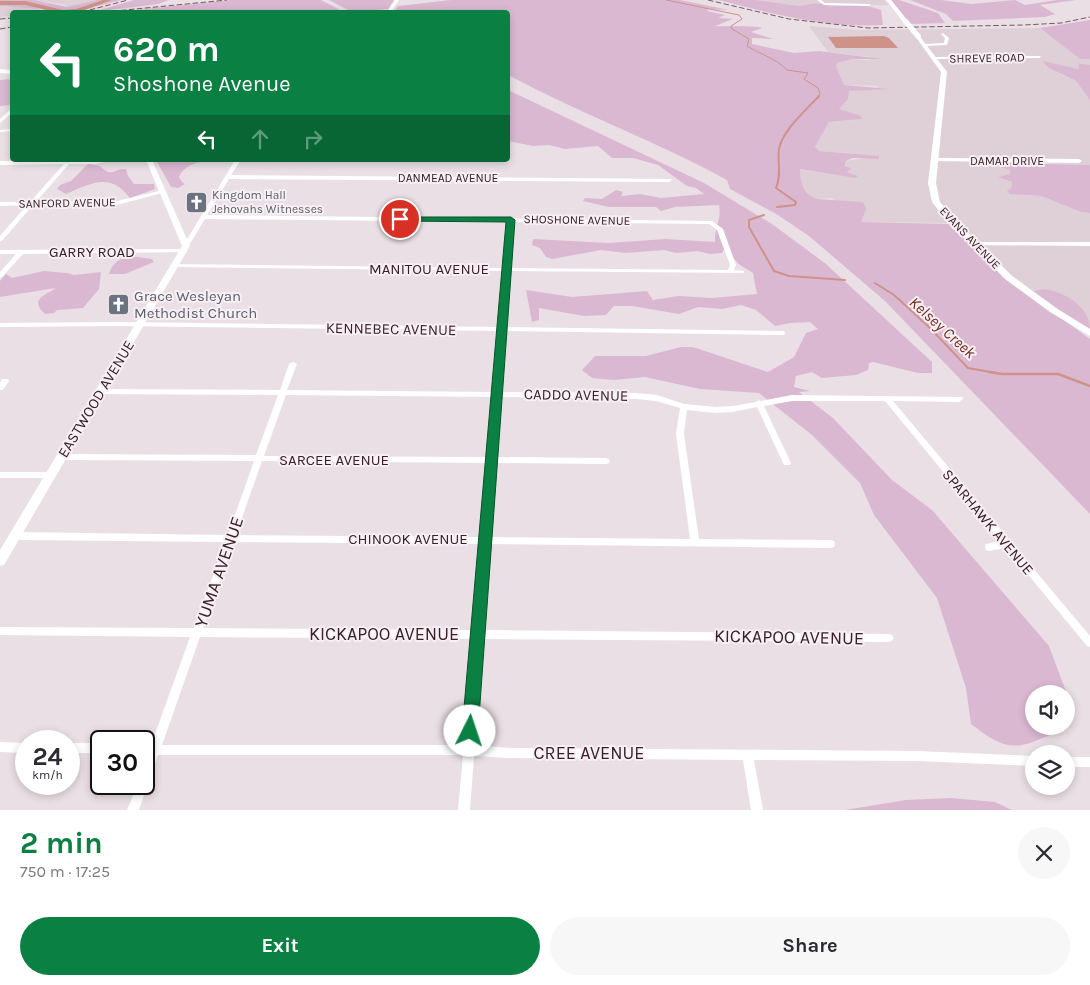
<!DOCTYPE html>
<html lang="en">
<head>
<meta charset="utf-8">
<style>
  :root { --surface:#fff; --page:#f7f7f7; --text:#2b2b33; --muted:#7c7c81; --accent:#0b8043 }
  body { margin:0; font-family:Karla,sans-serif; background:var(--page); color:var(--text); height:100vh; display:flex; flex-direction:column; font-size:19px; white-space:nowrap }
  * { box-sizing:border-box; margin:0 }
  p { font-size:16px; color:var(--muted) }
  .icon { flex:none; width:28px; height:28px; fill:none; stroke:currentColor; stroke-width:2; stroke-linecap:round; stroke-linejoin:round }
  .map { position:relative; height:810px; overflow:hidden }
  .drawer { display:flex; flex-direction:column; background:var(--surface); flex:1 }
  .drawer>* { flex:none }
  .guide { position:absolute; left:10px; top:10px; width:500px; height:152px; border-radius:5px; box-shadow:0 2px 8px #0003; background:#0b8043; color:#fff; overflow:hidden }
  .controls { position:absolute; left:1025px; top:685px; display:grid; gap:10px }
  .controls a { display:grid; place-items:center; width:50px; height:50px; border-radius:50%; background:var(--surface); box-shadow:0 2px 8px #0003; font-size:25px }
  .speed { position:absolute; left:15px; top:730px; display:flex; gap:10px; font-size:25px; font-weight:700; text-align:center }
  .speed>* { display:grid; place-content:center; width:65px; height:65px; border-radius:50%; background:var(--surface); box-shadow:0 2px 8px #0003; line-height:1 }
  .speed small { font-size:12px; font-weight:400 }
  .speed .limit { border:2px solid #111; border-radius:8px; background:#fff; color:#111 }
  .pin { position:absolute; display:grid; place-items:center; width:42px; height:42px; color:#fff; margin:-21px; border:2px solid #fff; border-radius:50%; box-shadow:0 1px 5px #0007 }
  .me { position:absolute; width:55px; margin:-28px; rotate:4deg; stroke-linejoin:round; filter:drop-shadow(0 0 4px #0008) }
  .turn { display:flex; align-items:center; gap:18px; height:105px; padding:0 20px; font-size:22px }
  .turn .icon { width:65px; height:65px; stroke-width:2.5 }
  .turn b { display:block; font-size:35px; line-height:42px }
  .lanes { display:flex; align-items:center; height:48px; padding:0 20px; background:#0003; justify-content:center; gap:25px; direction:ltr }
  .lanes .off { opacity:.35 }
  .round { display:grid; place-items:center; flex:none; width:52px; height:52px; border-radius:26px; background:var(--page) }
  .head { display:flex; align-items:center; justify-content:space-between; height:85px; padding:0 20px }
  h1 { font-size:30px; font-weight:700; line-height:38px; color:var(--accent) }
  .cta { display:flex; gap:10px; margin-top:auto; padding:10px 20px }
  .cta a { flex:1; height:58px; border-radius:30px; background:var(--accent); color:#fff; font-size:20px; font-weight:700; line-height:58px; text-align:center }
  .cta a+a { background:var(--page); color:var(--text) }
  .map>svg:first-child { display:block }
</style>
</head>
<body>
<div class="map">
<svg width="1090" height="810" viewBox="0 0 1090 810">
  <rect width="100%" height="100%" fill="#eadfe4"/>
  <!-- built -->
  <path fill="#ded0d6" d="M35,0H96L67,7L66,5Z
    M756,0H884L889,5L831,6L816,3L799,6Z
    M0,6L35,8L45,11L12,12V16L0,17Z
    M809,26L859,30L1040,28L1080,58L1090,59V65L1079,63V69L1043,62L1062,75L1076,81L1090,100V165L1041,163H1003L999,166L1011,170L1010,174L999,177L1012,182L1011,188L1018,195L1041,196L1081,212L1090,213V333L1032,295L954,223L861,222L863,218L831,198L817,199L811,197L801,185L799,169L855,178L846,172V161L879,156L819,151L815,147L829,122L855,120L859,115L838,109L849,91L876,89L878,86L844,85L836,66L837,63L853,59L869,60L870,57L828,52Z"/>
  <!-- green -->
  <path fill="#dbb8d2" d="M0,0H35L67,7L96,0H122L73,12H44L43,9L0,6Z
    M134,0H169L158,4L93,12Z
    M230,0H321L344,12H117Z
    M329,0H394L388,9L352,12Z
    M451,0H680L729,10L708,9L707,11L725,15L718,18L733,19L715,26C727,27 755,25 762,28L751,32L773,39L752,38V44L794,53L819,51L882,59H853L837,63L836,66L844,85L890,89L849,91L848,99L839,109L859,115L862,119L829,122L815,147L819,151L879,156V159L852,158L846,161L845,166L852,169L846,172L858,176L855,178L800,169C800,182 803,194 817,199L863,202L866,209L861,222L948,224L1022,290L1090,339V514L885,301L809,236L778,215L730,189L727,180C656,141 579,113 508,75V12H394L398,6Z
    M719,0H756L799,6L816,3L831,6L865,5L881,10L883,25C828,28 771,14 719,0Z
    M891,0H899L938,13L945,23L910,24Z
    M910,0H941L971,4L1015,0L1025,5L1057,0H1076L1040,5L1055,14L1045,17L953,21L946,14Z
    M1090,20V59H1080L1040,28Z
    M1042,61L1079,69L1078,63L1090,65V100L1076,81L1049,68Z
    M12,79V105L0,106V80Z
    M508,90L704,183L772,224L826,264L932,362V373H918L873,362L869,363L868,370L856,375L822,378L812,372L796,376L794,387L810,391L799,392L833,418L892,480L932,510L1049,646L1071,705L1066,713V694H1034V726H1059C1055,734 1048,736 1040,739C1010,753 996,743 971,724L966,688L937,598L874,515L860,483L812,435L759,393L700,389L645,377L614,380L592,378L582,370L595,356H646L681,347H693L768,372L794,357L806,333L818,329L810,322L790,323L775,326L756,310L741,305L722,309L698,307L679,314L632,306H614L606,315L584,316L539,308V320L532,322L526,290L572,297L647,291L653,300L678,296L712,298L757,294L753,273L740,265L724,249L722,253L710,254L697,251L676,253L664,250L626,253L601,250L552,259L546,257L540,248L532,245L533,239L609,243L666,239L715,242C714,227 722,221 719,205L675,207L661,211L656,207H609L583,201L585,198L602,199L616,190L623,192L621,196L640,194L661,198L704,194L696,188L687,186L658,165L633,158H612L598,146L565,149L549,145L533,146L508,141Z
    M156,160H212C198,162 185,164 179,177L182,182L185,184L178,188L171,187Z
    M1003,163L1090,165V213L1081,212L1041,196L1010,194L1007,191L1011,188L1012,182L998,177L1010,174V170L998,166Z
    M88,164L100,166C113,179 113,168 126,169L128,176L134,184H154L155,189L130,198C110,172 92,183 66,194L57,189L60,185L71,181Z
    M138,257L152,259L154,262L125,274H109C114,259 123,257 138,257Z
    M44,271L67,273L74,275L101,272L99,289L83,308L57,310L54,313L45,314C27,298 50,294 55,288L0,297V281L6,274L12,278Z
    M1045,289C1066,293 1090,307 1090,329L1072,319L1033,291Z
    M951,798L995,802L1012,810H845L906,800Z"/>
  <!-- water -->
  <path fill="#ce9288" d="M884,36L889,38L898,48H836L828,37Z"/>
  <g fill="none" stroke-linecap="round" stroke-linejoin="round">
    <!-- stream-far2 -->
    <path stroke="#ce9288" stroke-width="1" d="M666,0L739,15L742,19L731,26L732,29L749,39L747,46C760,54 777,59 787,70L808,73L804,79L818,88L820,94L818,97"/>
    <!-- stream-far1 -->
    <path stroke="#ce9288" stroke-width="2" d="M777,207L795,205L796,202L776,188C782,174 777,163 779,149C782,131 807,109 819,96
      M764,215L749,220V227L774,271L789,276L845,280
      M875,283L894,295L930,328L968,368L996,373"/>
    <!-- stream -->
    <path stroke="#ce9288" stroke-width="2.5" d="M989,372L1002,374H1058L1090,386"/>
    <!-- river -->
    <path fill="#ce9288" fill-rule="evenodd" d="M103,0H112L79,12H57L25,5H0V1H25L63,10L76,9Z"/>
    <!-- minor -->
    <path fill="#fff" fill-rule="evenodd" d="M395,0H399L391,12H387Z
      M817,0H821L825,3L869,4L871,5L869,6L824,5Z
      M943,33L949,38L947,45L925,46L923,45L925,44L944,43L945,38L941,34Z
      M1040,56L1041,57L1039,58L935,59L933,58L935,57Z
      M10,110H12V113L0,123V119Z
      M12,129V131L0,132V130Z
      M935,158L1079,159L1082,161L1079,163L933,161V159Z
      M111,160L96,164H69L36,202L117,201L163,190L166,192L117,205H33L2,241L0,242V236L27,205L0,206V202H30L64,164L0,165V161Z
      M235,160H241L231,175L671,179L672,180L669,182L229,179L207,215L712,221L723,229L736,265L734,270L744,271V273L510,271L506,327L782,331H784L785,333L784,335L506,331L501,392L636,393L657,395L684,404L716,407L733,406L756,402L759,400L761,401L792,395L962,397L963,399L959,402L893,401L1090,636V647L1087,646L1006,548L989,551L986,550L985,547L986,544L1000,541L885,401H792L764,406L791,463L790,465H784L783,463L757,407L733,412L716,413L687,410L684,434L699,539L831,540L834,541L835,544L834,547L831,548L490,544L483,630L889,634L892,635L894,638L892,641L889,642L482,639L475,745L509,748L918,751L1034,756V766L918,761L754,760L763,810H751L743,760L509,758L474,756L470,810H458L463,755H158L139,810H127L138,784H144V765L147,755H144V745H151L190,637L0,635V627L194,628L225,542L15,540L12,539L11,536L12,533L15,532L228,535L254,461L61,460L58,459L57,457L58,455L61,454L256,455L278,395L101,394L98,393L97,391L98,389L280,390L289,364L293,362L297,364L287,390L494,392L499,331L118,326L0,327V323L118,322L499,327L504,271L173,267V265L175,264L504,268L508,222L205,219L188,247H184L183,246ZM514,222L709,224L717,230L730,265L728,270L510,268ZM286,395L493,397L488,457L264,456ZM501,397L636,399L656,401L680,408L676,434L690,539L490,537L496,463L606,464L609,463L610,461L609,459L606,458L496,457ZM262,461L488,463L481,537L236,535ZM234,542L481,544L473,630L203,628ZM200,637L473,639L464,745H162Z
      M976,242H1090V246L974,245L973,244Z
      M184,249L187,251L186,252L23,254L2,277L0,278V272L16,254H0V250Z
      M2,379H8L9,381L3,390H0V383Z
      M0,472H51L54,473L55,475L54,477L51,478H0Z
      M0,742L26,743V753L0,752Z
      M69,743H101V753H69Z
      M1066,757H1090V767H1066Z"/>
    <!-- tertiary -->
    <path fill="#fff" fill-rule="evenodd" d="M886,0H891L908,21V23H904Z
      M918,34L947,72L936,183L940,202L953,217L1011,275L1056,308L1090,329V336L1050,312L1005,279L947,221L932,202L928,183L941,72L915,36Z
      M0,69L12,70V74L0,73Z
      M146,160H152L190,246L4,565L0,566V550L182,246Z"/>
    <!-- rail -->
    <path stroke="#755b62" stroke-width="1" stroke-dasharray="5.5 2.5" stroke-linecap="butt" d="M708,0L789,19L868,28L1024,25L1061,23L1090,17
      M82,12L128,0
      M105,12L227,0
      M0,19L12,18
      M0,29L12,27"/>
    <!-- tertiary-bridge -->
    <path stroke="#fff" stroke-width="5.5" d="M906,22L918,36"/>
  </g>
  <!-- route -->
  <path fill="#0b8043" stroke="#07532c" d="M397,217H511L515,220L478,731L476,737L470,739L465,737L462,731L506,222L400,221L397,220Z"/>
  <!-- icons -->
  <defs>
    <symbol id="church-square" viewBox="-11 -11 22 22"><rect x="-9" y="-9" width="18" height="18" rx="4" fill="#6b7280" stroke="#f7eff3"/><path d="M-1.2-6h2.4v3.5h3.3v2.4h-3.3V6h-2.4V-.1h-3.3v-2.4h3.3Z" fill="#fff"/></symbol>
  </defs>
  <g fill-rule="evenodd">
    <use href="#church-square" x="184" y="190" width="25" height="25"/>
    <use href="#church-square" x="106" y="292" width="25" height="25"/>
  </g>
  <g text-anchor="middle" stroke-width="4" stroke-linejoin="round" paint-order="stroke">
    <!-- far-street labels -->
    <g font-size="12" fill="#392127" stroke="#f7eff3">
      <text transform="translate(987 58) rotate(-1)" y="4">SHREVE ROAD</text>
      <text x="1007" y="165">DAMAR DRIVE</text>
      <text x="448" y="182">DANMEAD AVENUE</text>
      <text transform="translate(67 203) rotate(-1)" y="4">SANFORD AVENUE</text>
      <text transform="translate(577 220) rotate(1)" y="4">SHOSHONE AVENUE</text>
      <text transform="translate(970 238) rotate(46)" y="4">EVANS AVENUE</text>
    </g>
    <!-- far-worship labels -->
    <g font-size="12" fill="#5b616d" stroke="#f7eff3" text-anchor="start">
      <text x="212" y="199">Kingdom Hall<tspan x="212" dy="14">Jehovahs Witnesses</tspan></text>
    </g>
    <!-- street labels -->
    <g font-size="15" fill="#392127" stroke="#f7eff3">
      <text x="92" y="257">GARRY ROAD</text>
      <text x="429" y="274">MANITOU AVENUE</text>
      <text transform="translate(391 329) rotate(1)" y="5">KENNEBEC AVENUE</text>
      <text transform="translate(576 395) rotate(1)" y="5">CADDO AVENUE</text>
      <text transform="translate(96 399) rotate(-59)" y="5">EASTWOOD AVENUE</text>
      <text x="334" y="465">SARCEE AVENUE</text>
      <text transform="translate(988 522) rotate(50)" y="5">SPARHAWK AVENUE</text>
      <text x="408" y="544">CHINOOK AVENUE</text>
    </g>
    <!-- worship labels -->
    <g font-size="15" fill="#5b616d" stroke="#f7eff3" text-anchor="start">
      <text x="134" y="301">Grace Wesleyan<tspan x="134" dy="17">Methodist Church</tspan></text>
    </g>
    <!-- water labels -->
    <g font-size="16" font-style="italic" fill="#732a1d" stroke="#f7eff3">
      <text transform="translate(943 327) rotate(42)" y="6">Kelsey Creek</text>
    </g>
    <!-- near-street labels -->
    <g font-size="18" fill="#392127" stroke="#f7eff3">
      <text transform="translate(219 572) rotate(-71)" y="6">YUMA AVENUE</text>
      <text x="384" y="640">KICKAPOO AVENUE</text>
      <text transform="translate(789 637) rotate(1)" y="6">KICKAPOO AVENUE</text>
      <text x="589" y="759">CREE AVENUE</text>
    </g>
  </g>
</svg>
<div class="controls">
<a><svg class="icon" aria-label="sound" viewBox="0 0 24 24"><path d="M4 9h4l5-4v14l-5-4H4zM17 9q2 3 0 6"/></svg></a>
<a><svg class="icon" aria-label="layers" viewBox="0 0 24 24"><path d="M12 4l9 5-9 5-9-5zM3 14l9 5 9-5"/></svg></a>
</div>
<div class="speed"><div>24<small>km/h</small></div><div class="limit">30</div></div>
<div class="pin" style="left:400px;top:219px;background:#d93025"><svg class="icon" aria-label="arrive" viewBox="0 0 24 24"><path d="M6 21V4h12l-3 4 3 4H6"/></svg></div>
<svg class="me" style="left:470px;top:731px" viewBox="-20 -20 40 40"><circle r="19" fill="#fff"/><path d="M0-13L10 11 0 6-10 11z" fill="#0b8043"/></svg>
<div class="guide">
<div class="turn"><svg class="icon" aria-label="left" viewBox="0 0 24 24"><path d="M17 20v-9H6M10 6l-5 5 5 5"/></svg><div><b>620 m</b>Shoshone Avenue</div></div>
<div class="lanes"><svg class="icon" aria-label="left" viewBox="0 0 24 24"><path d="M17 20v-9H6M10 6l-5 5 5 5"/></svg><svg class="icon off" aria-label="ahead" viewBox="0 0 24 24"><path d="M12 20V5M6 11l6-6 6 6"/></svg><svg class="icon off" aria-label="right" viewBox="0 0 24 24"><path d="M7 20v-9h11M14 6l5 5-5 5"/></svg></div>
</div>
</div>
<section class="drawer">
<div class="head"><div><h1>2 min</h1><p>750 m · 17:25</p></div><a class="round"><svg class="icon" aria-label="close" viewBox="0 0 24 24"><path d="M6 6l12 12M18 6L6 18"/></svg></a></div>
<div class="cta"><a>Exit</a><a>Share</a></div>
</section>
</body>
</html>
